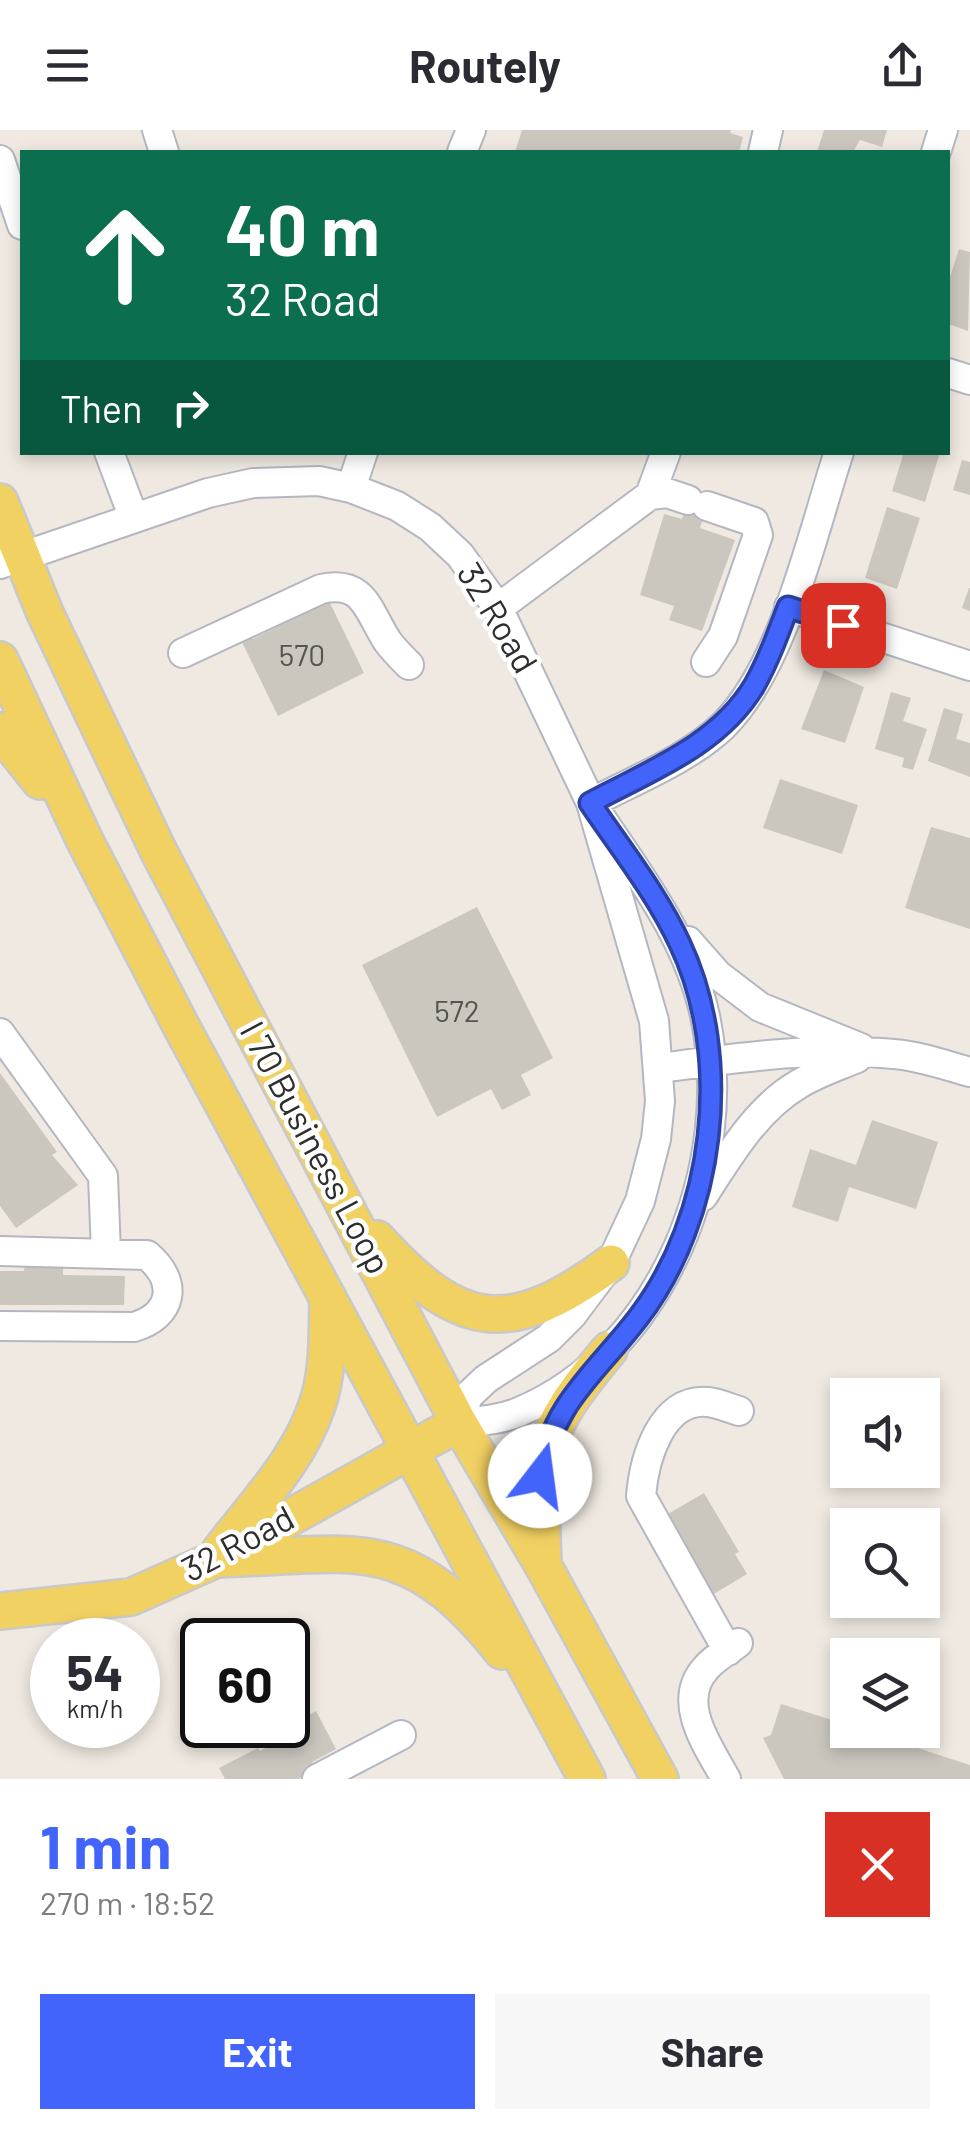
<!DOCTYPE html>
<html lang="en">
<head>
<meta charset="utf-8">
<style>
  :root { --surface:#fff; --page:#f7f7f7; --text:#2b2b33; --muted:#7c7c81; --accent:#4264fb }
  body { margin:0; font-family:Barlow,sans-serif; background:var(--page); color:var(--text); height:100vh; display:flex; flex-direction:column; font-size:38px; white-space:nowrap }
  * { box-sizing:border-box; margin:0 }
  p { font-size:32px; color:var(--muted) }
  .icon { flex:none; width:55px; height:55px; fill:none; stroke:currentColor; stroke-width:2; stroke-linecap:round; stroke-linejoin:round }
  .map { position:relative; height:1649px; overflow:hidden }
  .side { display:flex; flex-direction:column; background:var(--surface); flex:1 }
  .side>* { flex:none }
  .hud { position:absolute; left:20px; top:20px; width:930px; height:305px; border-radius:0px; box-shadow:0 5px 15px #0003; background:#0b6e4f; color:#fff; overflow:hidden }
  .tools { position:absolute; left:830px; top:1248px; display:grid; gap:20px }
  .tools a { display:grid; place-items:center; width:110px; height:110px; border-radius:0px; background:var(--surface); box-shadow:0 5px 15px #0003; font-size:50px }
  .speed { position:absolute; left:30px; top:1488px; display:flex; gap:20px; font-size:50px; font-weight:700; text-align:center }
  .speed>* { display:grid; place-content:center; width:130px; height:130px; border-radius:50%; background:var(--surface); box-shadow:0 5px 15px #0003; line-height:1 }
  .speed small { font-size:25px; font-weight:400 }
  .speed .limit { border:5px solid #111; border-radius:15px; background:#fff; color:#111 }
  .pin { position:absolute; display:grid; place-items:center; width:85px; height:85px; color:#fff; margin:-42px; border-radius:20px; box-shadow:0 5px 15px #0006 }
  .me { position:absolute; width:110px; margin:-55px; rotate:15deg; stroke-linejoin:round; filter:drop-shadow(0 0 8px #0008) }
  .turn { display:flex; align-items:center; gap:35px; height:210px; padding:0 40px; font-size:45px }
  .turn .icon { width:130px; height:130px; stroke-width:2.5 }
  .turn b { display:block; font-size:70px; line-height:85px }
  .then { display:flex; align-items:center; height:95px; padding:0 40px; background:#0003; gap:20px; font-size:38px }
  .round { display:grid; place-items:center; flex:none; width:105px; height:105px; border-radius:0px; background:var(--page) }
  .head { display:flex; align-items:center; justify-content:space-between; height:170px; padding:0 40px }
  h1 { font-size:60px; font-weight:700; line-height:75px; color:var(--accent) }
  .cta { display:flex; gap:20px; margin-top:auto; padding:20px 40px }
  .cta a { flex:1; height:115px; border-radius:0px; background:var(--accent); color:#fff; font-size:40px; font-weight:700; line-height:115px; text-align:center }
  .cta a+a { background:var(--page); color:var(--text) }
  header { display:flex; justify-content:space-between; align-items:center; height:130px; padding:0 40px; background:var(--surface); font-size:45px; font-weight:700 }
  .map>svg:first-child { display:block }
</style>
</head>
<body>
<header><svg class="icon" aria-label="menu" viewBox="0 0 24 24"><path d="M4 6h16M4 12h16M4 18h16"/></svg>Routely<svg class="icon" aria-label="share" viewBox="0 0 24 24"><path d="M12 15V3M7 8l5-5 5 5M5 13v7h14v-7"/></svg></header>
<div class="map">
<svg width="970" height="1649" viewBox="0 0 970 1649">
  <rect width="100%" height="100%" fill="#efe9e1"/>
  <!-- building -->
  <path fill="#cbc7bf" d="M522,0H731L730,3L743,7L739,22H515Z
    M824,0H887L882,17L860,10L853,22H817Z
    M959,119L970,122L968,201L948,194V153Z
    M904,322H940L925,372L892,361Z
    M962,330L970,332V365L953,360Z
    M692,359L710,365L700,398L735,410L702,501L669,490L674,476L640,465L664,384L682,389Z
    M887,377L920,388L897,459L865,448Z
    M969,458H970V481L962,478Z
    M329,471L364,543L278,586L241,510L251,505L253,509Z
    M824,540L864,557L845,613L801,599Z
    M891,562L911,568L903,591L927,599L913,640L902,637L904,628L875,619Z
    M944,578L963,584L956,609L970,613V647L928,631Z
    M780,649L858,675L842,724L763,698Z
    M931,697L970,708V799L905,778Z
    M477,777L553,928L521,945L531,965L502,980L491,959L437,987L362,835Z
    M0,943L57,1022L52,1025L78,1055L16,1098L0,1076Z
    M872,990L938,1012L916,1079L849,1057L838,1092L792,1077L810,1019L856,1035Z
    M25,1133L63,1134V1145L125,1146L124,1175H0V1141H24Z
    M704,1363L739,1422L735,1424L747,1444L707,1468L661,1388Z
    M781,1574L848,1595V1600H862L970,1635V1649H784L763,1608L771,1605Z
    M316,1581L336,1619L312,1632L316,1639L299,1649H225L219,1638L258,1618L260,1621L280,1610L276,1603Z"/>
  <g fill="none" stroke-linecap="round" stroke-linejoin="round">
    <defs>
      <path id="minor" d="M157,0L164,22
        M462,22L471,0
        M763,22L768,0
        M936,22L943,0
        M0,30L22,95
        M948,243L970,250
        M109,322L133,386
        M351,358L363,322
        M650,365L667,363L688,370
        M0,434L208,363L253,353L319,351L351,358L397,376L430,397L460,425L498,478L591,673L654,891L660,971L656,1009L640,1071L611,1133L572,1185L549,1208L486,1249L468,1266L459,1293C479,1291 500,1290 519,1282C665,1221 736,1034 705,886C688,806 635,740 591,673
        M789,477L970,536
        M498,478L650,365L666,322
        M183,523L321,459C365,449 368,482 388,512C394,520 402,528 409,535
        M706,532L723,506L758,405L754,392L707,376
        M591,673C634,650 687,630 723,596C784,536 812,404 839,322
        M688,811L718,845L760,877L861,918
        M0,903L103,1046L106,1123
        M660,938C736,928 817,916 894,924C919,926 945,935 970,942
        M703,1066C729,1026 757,978 799,954C817,943 838,936 857,928
        M0,1121L147,1125C179,1152 173,1185 134,1197L0,1196
        M728,1521L641,1366C644,1330 661,1267 708,1272C718,1273 729,1278 739,1281
        M317,1649L401,1605
        M726,1649C708,1616 675,1572 706,1538C714,1528 728,1521 738,1513"/>
      <path id="major" d="M0,372L45,483L159,722L459,1293L544,1437L660,1649
        M0,530L85,711L180,894L587,1649
        M0,601L40,651
        M377,1109C461,1202 510,1207 611,1133
        M220,1421C254,1376 298,1331 316,1278C329,1244 327,1204 328,1169
        M220,1429C358,1424 407,1402 502,1521
        M543,1432C538,1323 538,1305 609,1220
        M0,1481L131,1467L214,1430L459,1293"/>
    </defs>
    <!-- minor casing -->
    <use href="#minor" stroke="#b4b7c1" stroke-width="32"/>
    <!-- major casing -->
    <use href="#major" stroke="#c9c9c9" stroke-width="40"/>
    <!-- minor -->
    <use href="#minor" stroke="#fff" stroke-width="28"/>
    <!-- major -->
    <use href="#major" stroke="#f2d163" stroke-width="35"/>
  </g>
  <g fill="none" stroke-linecap="round" stroke-linejoin="round">
    <defs>
      <path id="route" d="M540,1346C552,1273 596,1243 638,1188C715,1088 734,928 680,814C657,764 621,719 590,673C649,641 718,616 754,556C768,531 778,504 788,477L843,495"/>
    </defs>
    <!-- route casing -->
    <use href="#route" stroke="#2b41a3" stroke-width="25"/>
    <!-- route -->
    <use href="#route" stroke="#4264fb" stroke-width="18"/>
  </g>
  <g text-anchor="middle" stroke-width="9" stroke-linejoin="round" paint-order="stroke">
    <!-- number labels -->
    <g font-size="30" fill="#555452">
      <text x="302" y="536">570</text>
      <text x="457" y="892">572</text>
    </g>
    <!-- street labels -->
    <g font-size="35" fill="#2e2e2e" stroke="#fff">
      <text transform="translate(497 488) rotate(59)" y="12">32 Road</text>
      <text transform="translate(315 1018) rotate(62)" y="12">I 70 Business Loop</text>
      <text transform="translate(238 1414) rotate(-28)" y="12">32 Road</text>
    </g>
  </g>
</svg>
<div class="tools">
<a><svg class="icon" aria-label="sound" viewBox="0 0 24 24"><path d="M4 9h4l5-4v14l-5-4H4zM17 9q2 3 0 6"/></svg></a>
<a><svg class="icon" aria-label="search" viewBox="0 0 24 24"><circle cx="10" cy="10" r="6"/><path d="M15 15l6 6"/></svg></a>
<a><svg class="icon" aria-label="layers" viewBox="0 0 24 24"><path d="M12 4l9 5-9 5-9-5zM3 14l9 5 9-5"/></svg></a>
</div>
<div class="speed"><div>54<small>km/h</small></div><div class="limit">60</div></div>
<div class="pin" style="left:843px;top:495px;background:#d93025"><svg class="icon" aria-label="arrive" viewBox="0 0 24 24"><path d="M6 21V4h12l-3 4 3 4H6"/></svg></div>
<svg class="me" style="left:540px;top:1346px" viewBox="-20 -20 40 40"><circle r="19" fill="#fff"/><path d="M0-13L10 11 0 6-10 11z" fill="#4264fb"/></svg>
<div class="hud">
<div class="turn"><svg class="icon" aria-label="ahead" viewBox="0 0 24 24"><path d="M12 20V5M6 11l6-6 6 6"/></svg><div><b>40 m</b>32 Road</div></div>
<div class="then">Then<svg class="icon" aria-label="right" viewBox="0 0 24 24"><path d="M7 20v-9h11M14 6l5 5-5 5"/></svg></div>
</div>
</div>
<section class="side">
<div class="head"><div><h1>1 min</h1><p>270 m · 18:52</p></div><a class="round" style="background:#d93025;color:#fff"><svg class="icon" aria-label="close" viewBox="0 0 24 24"><path d="M6 6l12 12M18 6L6 18"/></svg></a></div>
<div class="cta"><a>Exit</a><a>Share</a></div>
</section>
</body>
</html>
